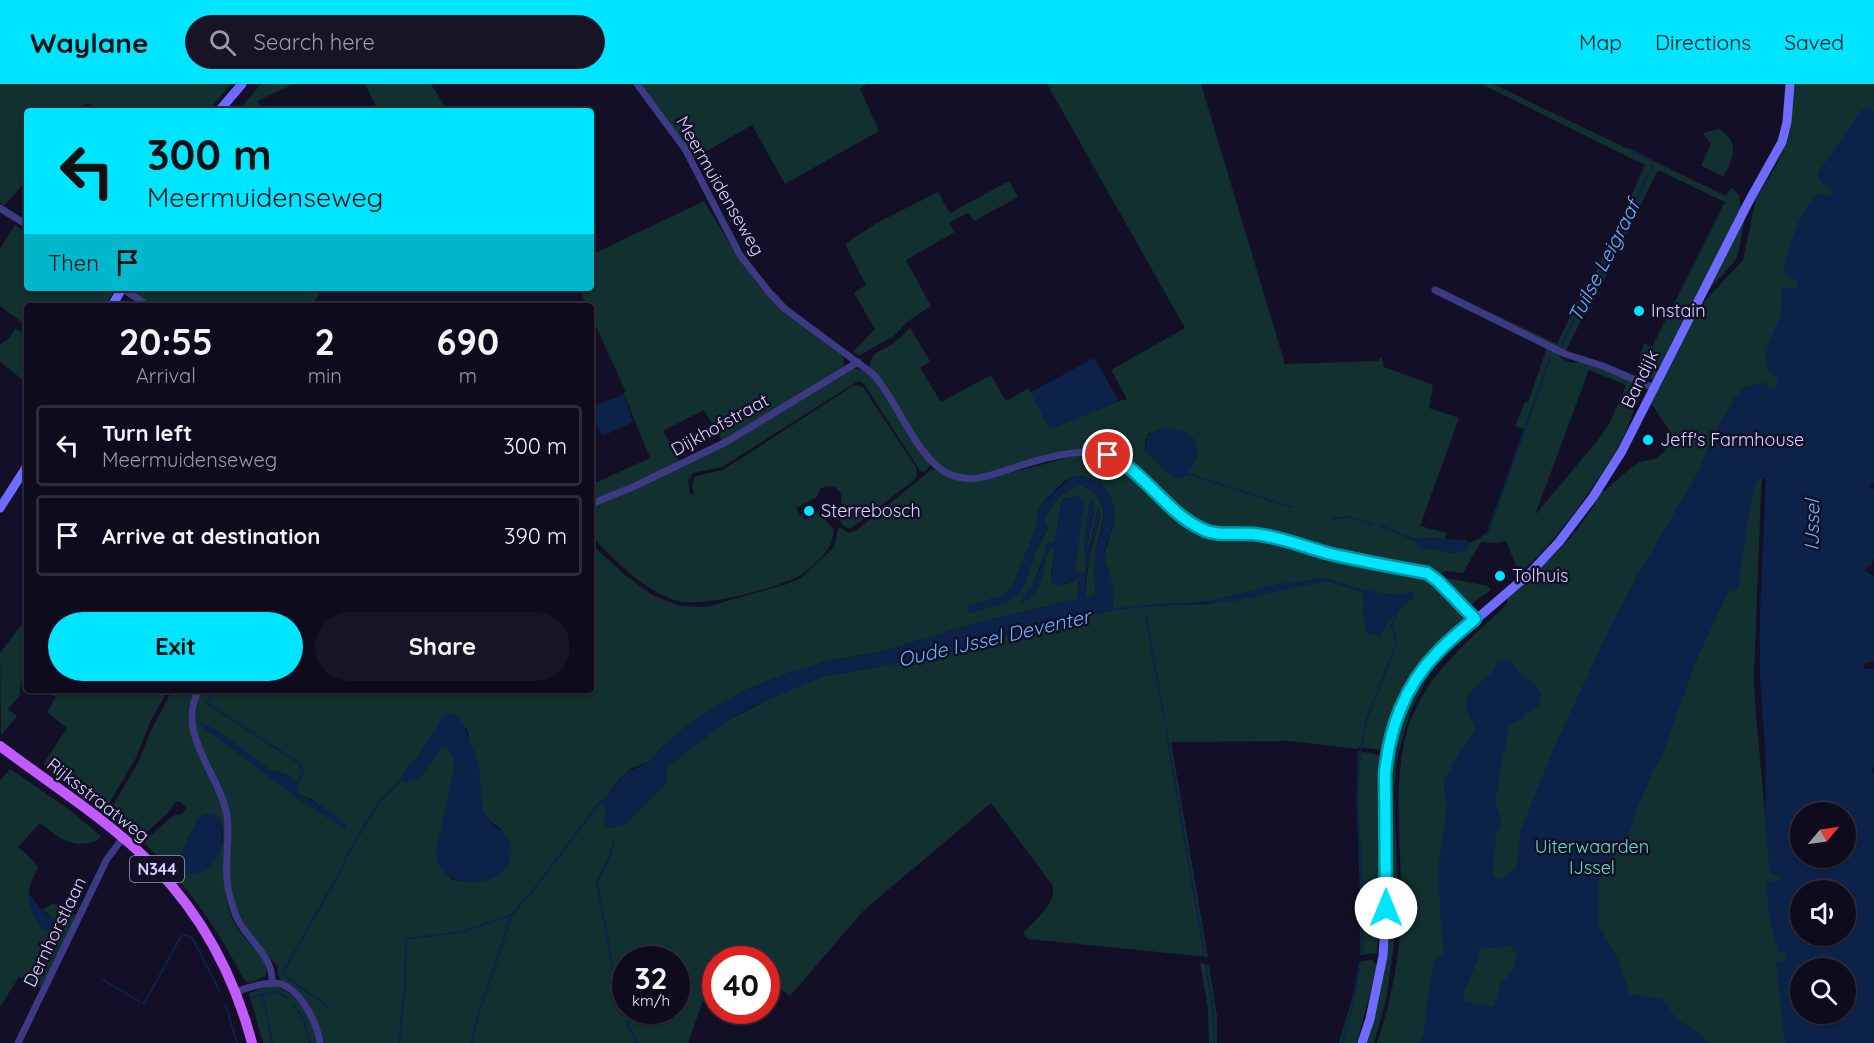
<!DOCTYPE html>
<html lang="en">
<head>
<meta charset="utf-8">
<style>
  :root { --surface:#0e0b1c; --page:#171425; --text:#f1f3f6; --muted:#9b9ba3; --line:#2e2b3b; --accent:#00e5ff }
  body { margin:0; font-family:Quicksand,sans-serif; background:var(--page); color:var(--text); height:100vh; display:flex; flex-direction:column; font-size:22px; white-space:nowrap }
  * { box-sizing:border-box; margin:0 }
  p { font-size:20px; color:var(--muted) }
  .icon { flex:none; width:33px; height:33px; fill:none; stroke:currentColor; stroke-width:2; stroke-linecap:round; stroke-linejoin:round }
  .map { position:relative; flex:1; overflow:hidden }
  .drawer { position:absolute; left:24px; top:219px; width:570px; height:390px; display:flex; flex-direction:column; background:var(--surface); border-radius:6px; box-shadow:0 2px 4px #0004,0 0 0 2px var(--line) }
  .drawer>* { flex:none }
  .banner { position:absolute; left:24px; top:24px; width:570px; height:183px; border-radius:6px; box-shadow:0 2px 4px #0004,0 0 0 2px var(--line); background:#00e5ff; color:#111; overflow:hidden }
  .needle { width:39px; rotate:61deg }
  .buttons { position:absolute; left:1790px; top:718px; display:grid; gap:12px }
  .buttons a { display:grid; place-items:center; width:66px; height:66px; border-radius:50%; background:var(--surface); box-shadow:0 2px 4px #0004,0 0 0 2px var(--line); font-size:30px }
  .speed { position:absolute; left:612px; top:862px; display:flex; gap:12px; font-size:30px; font-weight:700; text-align:center }
  .speed>* { display:grid; place-content:center; width:78px; height:78px; border-radius:50%; background:var(--surface); box-shadow:0 2px 4px #0004,0 0 0 2px var(--line); line-height:1 }
  .speed small { font-size:15px; font-weight:400 }
  .speed .limit { border:9px solid #d22; background:#fff; color:#111 }
  .pin { position:absolute; display:grid; place-items:center; width:51px; height:51px; color:#fff; margin:-26px; border:3px solid #fff; border-radius:50%; box-shadow:0 2px 6px #0007 }
  .me { position:absolute; width:66px; margin:-33px; rotate:0deg; stroke-linejoin:round; filter:drop-shadow(0 0 4px #0008) }
  .turn { display:flex; align-items:center; gap:21px; height:126px; padding:0 24px; font-size:27px }
  .turn .icon { width:78px; height:78px; stroke-width:2.5 }
  .turn b { display:block; font-size:42px; line-height:51px }
  .then { display:flex; align-items:center; height:57px; padding:0 24px; background:#0003; gap:12px; font-size:22px }
  .eta { display:flex; justify-content:space-evenly; align-items:center; height:102px; text-align:center }
  .eta b { font-size:36px; font-weight:700; line-height:42px }
  .primary-button { display:flex; gap:12px; margin-top:auto; padding:12px 24px }
  .primary-button a { flex:1; height:69px; border-radius:36px; background:var(--accent); color:#111; font-size:24px; font-weight:700; line-height:69px; text-align:center }
  .primary-button a+a { background:var(--page); color:var(--text) }
  ul { padding:0; list-style:none }
  li { display:flex; align-items:center; gap:18px; height:81px; margin:0 12px 9px; padding:0 12px; border:3px solid var(--line); border-radius:6px }
  li div { flex:1 }
  li b { display:block; font-size:22px }
  li em { font-style:normal }
  header { display:flex; align-items:center; gap:36px; box-sizing:border-box; height:84px; padding:0 30px; background:var(--accent); color:#111 }
  header strong { font-size:28px }
  nav { display:flex; gap:33px; margin-inline-start:auto; font-size:21px }
  .search { width:420px; height:54px; background:var(--page); display:flex; align-items:center; gap:15px; box-sizing:border-box; padding:0 21px; border-radius:33px; color:var(--muted); font-size:22px }
  .map>svg:first-child { display:block }
</style>
</head>
<body>
<header>
<strong>Waylane</strong>
<div class="search"><svg class="icon" aria-label="search" viewBox="0 0 24 24"><circle cx="10" cy="10" r="6"/><path d="M15 15l6 6"/></svg>Search here</div>
<nav><a>Map</a><a>Directions</a><a>Saved</a></nav>
</header>
<div class="map">
<svg width="1874" height="959" viewBox="0 0 1874 959">
  <rect width="100%" height="100%" fill="#130f26"/>
  <!-- green -->
  <path fill="#12302f" fill-rule="evenodd" d="M0,0H231L208,27H98V23L88,20L70,24L69,27H27V96L4,122L0,119Z
    M261,0H294L257,17L264,27H238Z
    M365,0H431L445,23L439,27H378Z
    M641,0H867L860,5L879,47L785,100L752,41L691,76Z
    M1047,0H1201L1285,280L1378,277L1381,272L1384,283L1433,301L1429,324L1459,334L1420,442L1447,449L1444,455L1418,454L1426,465L1429,463C1444,467 1453,472 1467,465L1469,459L1480,454L1488,447L1525,346L1515,342L1525,318H1528L1547,264C1562,270 1563,283 1583,277L1641,297L1645,304C1635,318 1632,334 1625,350C1609,383 1549,470 1519,488L1506,457L1496,459L1481,458L1463,489L1447,487L1437,490L1418,481L1345,468L1260,444L1204,442L1190,435L1159,411L1131,382L1100,367L1022,378L974,393L948,388L929,371L869,285C872,267 877,269 891,261C898,256 904,250 910,244L930,277L920,284L941,318L991,291L1006,317L1029,304L1050,345L1119,317L1127,315L1111,286L1185,244ZM1589,286L1626,301L1609,340L1598,356L1535,431ZM1149,349L1194,357L1197,373L1173,393L1145,366V357Z
    M1481,0H1493L1726,112L1731,103L1739,111L1741,124L1653,295L1643,296L1637,287L1644,259L1652,263L1725,118L1658,86L1602,200L1586,226L1565,269L1441,207L1438,203L1557,260L1577,218L1591,199L1645,81Z
    M1793,0H1874V35L1799,202L1766,355L1761,405L1754,594L1755,619L1770,785V788L1778,791L1780,795L1799,959H1377C1394,909 1402,860 1401,807C1401,752 1390,677 1415,626C1436,582 1473,553 1507,520V513C1542,482 1581,451 1601,407H1604L1631,384L1640,378L1655,375L1664,368L1668,356L1669,346L1651,319L1701,221L1743,176L1756,114L1777,80L1787,56Z
    M1719,45C1741,59 1733,73 1724,93L1701,82L1711,60L1703,49Z
    M1009,97L1018,113L974,137L968,129L949,139L955,148L906,176L931,222L907,238L894,252L860,271L853,268L875,245L854,209L866,201L845,160L875,140L938,108L950,129Z
    M704,117L737,172L759,202L783,226L842,272L844,275L843,283L723,358L704,326L663,347L680,378L605,411L591,415V401L650,374L624,310L625,306L591,231V222H587L579,204H591V171Z
    M1746,129L1738,170L1734,178L1705,210Z
    M15,141L27,149V204H112V211L105,222H27V242L0,222V164Z
    M137,204H324L311,222H151L134,210Z
    M15,245L27,252V299L0,278V261L10,253Z
    M852,284L863,286L877,298L931,381L924,388L920,387L864,300L858,297L722,383L693,389L688,397L690,409L694,411L692,402L695,392L723,386L854,301L863,303L916,383L917,391L914,396L850,445C833,440 843,425 841,411C837,401 829,400 820,405L817,413L796,424L800,432L803,431L805,435L818,428L834,446C833,451 832,459 829,463C824,473 809,486 799,492C775,505 699,525 674,516C641,504 616,477 591,452V421L651,397Z
    M1078,371L1101,372L1118,379L1194,444L1251,451L1426,490L1439,500L1466,530C1467,544 1445,554 1437,565C1410,598 1395,622 1384,663L1380,666L1359,663L1358,665L1290,657L1171,658L1208,873L1029,855L1025,853L1024,848C1036,835 1055,821 1053,802L991,719L863,827L790,912L767,896L766,876H737L723,864L718,876H716L715,883L688,959H324C321,946 317,934 309,923C300,910 273,900 278,883L250,851L236,827L229,791L231,738L198,654C194,636 196,622 202,606H591V460L625,491L654,512L680,522L706,523L787,500L801,494L834,463L839,443L849,449L857,446L932,385L982,396ZM1082,392L1102,400L1114,437L1105,469V480L1108,485L1113,510L1112,527L1093,530L921,575L824,592L779,610L725,638L667,683L619,741L614,744V742L608,744L603,741L606,730L603,717L620,694L630,685L649,678L660,665L689,640L718,621L748,605L791,588L828,577L880,568L980,538L1078,515L1079,494L1065,500L1051,492L1055,465L1050,464L1029,516C1029,508 1045,469 1049,458L1055,459L1061,420L1064,414L1078,412L1074,490L1085,489L1086,471L1084,463L1090,416L1094,427L1087,460L1090,461L1098,423L1100,434L1090,470L1085,507L1087,513L1096,511C1095,498 1094,485 1095,472C1098,444 1118,418 1081,401C1063,405 1051,420 1044,436L1048,445L1035,468L1025,498L1019,510L1007,518L970,529L968,522L1002,512L1012,503L1035,447L1039,423L1065,396ZM1318,495C1340,500 1386,515 1407,510L1409,515C1399,529 1391,527 1384,545L1364,535L1363,508L1327,497L1207,520L1143,522L1209,517L1279,501ZM443,633L467,645L483,727L489,736L501,745L464,797L452,796L436,771L455,682L454,674L448,664L442,662L419,695L402,691L418,672ZM200,638L222,650L270,686L285,690L295,698L299,711L311,715L339,735L298,715L292,708L199,640ZM626,876H676V927H626Z
    M1447,494L1488,502L1491,506L1470,521L1460,511L1461,509L1458,506L1455,507L1450,502L1452,500L1448,497H1446L1445,495Z
    M25,536L27,537V596L22,593L19,613L8,625L17,632L1,651L0,569Z
    M1475,540L1478,542L1438,579L1428,593L1411,626L1397,674L1394,709L1399,826L1386,916L1374,959H1366L1390,852L1392,797L1391,764L1388,749L1387,693L1396,648L1412,607L1430,580Z
    M45,606H162L165,611L149,640L137,672L105,726L45,681L44,679L67,644L47,628L56,613Z
    M177,606H183L182,610L183,612L187,606H196C174,658 221,691 225,740C228,771 219,800 231,831C234,839 239,848 245,854C254,866 269,876 266,892L249,899L245,897C215,841 189,803 143,758L174,731L182,730L186,724L181,718H176L167,730L139,755L108,730L139,677L150,649L169,612ZM218,734C230,754 219,774 203,788L192,747L198,735Z
    M1358,667L1379,671L1382,673C1379,739 1383,804 1377,869L1360,871C1362,803 1355,735 1358,667Z
    M10,685L67,724L101,752C97,757 95,758 89,759C67,763 56,751 40,739L18,763L35,778L38,784C28,803 26,808 33,829L51,832L42,826L53,819L78,832L42,904L19,893L0,923V697Z
    M1372,876L1377,882L1357,959H1339L1354,907L1359,878Z
    M1200,879L1209,881L1217,932V959H1209L1208,925Z
    M271,901C299,908 310,934 318,959H263L249,909Z"/>
  <!-- water -->
  <path fill="#0c2248" fill-rule="evenodd" d="M1866,24L1874,26V398L1870,402L1874,406V474L1872,480L1864,486L1874,492V577L1864,580V583L1866,585H1874V683L1871,687L1874,690V959H1785L1776,878L1785,877L1788,872L1785,869L1778,868L1768,827L1767,799L1780,796L1777,790L1770,788L1765,740L1766,678L1760,595V530L1766,396L1761,394L1756,398L1747,440L1738,505L1730,504L1696,577L1661,674L1651,691L1639,720L1629,750L1616,764L1599,797V842L1618,875L1629,910L1663,915L1677,936L1693,944L1709,959H1420L1424,948L1426,925L1434,877L1442,871L1444,862L1441,842L1438,786L1447,721L1444,707V697L1459,669L1475,647C1474,636 1465,628 1466,622C1467,608 1479,600 1488,592C1493,588 1495,581 1498,576C1518,572 1512,586 1524,593C1534,601 1534,596 1541,610L1538,623L1525,630L1524,634L1509,641L1498,698C1499,705 1497,706 1496,713C1494,731 1509,731 1495,750C1497,764 1492,777 1493,792L1500,795L1515,785L1519,768L1520,748L1553,666L1606,552L1636,494L1697,390L1711,357L1735,313L1744,304L1755,300L1765,299L1768,303L1774,304L1778,298C1776,289 1767,289 1766,279C1764,263 1776,247 1780,232C1782,223 1782,212 1782,203L1794,204L1799,201L1797,196L1789,193L1783,185C1789,164 1801,119 1821,109L1829,112L1833,111C1829,102 1818,100 1818,89L1860,28ZM1800,729H1845V774H1800ZM1800,807H1845V852H1800ZM1511,862L1516,871L1514,883L1510,891L1501,898L1494,923L1465,917L1463,911L1478,874L1479,865ZM1800,885H1845V930H1800Z
    M1094,274L1119,317L1050,345L1031,308Z
    M624,310L633,338L605,351L601,350L591,326L594,322Z
    M1166,344C1200,345 1204,366 1187,391L1177,395L1173,393L1145,366L1147,352L1157,346Z
    M1072,392C1097,391 1118,408 1114,435C1112,448 1105,459 1105,472C1104,481 1110,489 1112,499C1114,508 1113,518 1112,527L1093,530L921,575L824,592L754,622L725,638L667,683V698L624,742L619,741L614,744V742L608,744L603,741L606,730L603,717L625,689L649,678L660,665L689,640L718,621L748,605L791,588L828,577L880,568L980,538L1078,515L1079,494C1069,496 1061,506 1051,499L1055,465L1050,464C1041,486 1045,509 1020,520L1019,518C1036,502 1041,482 1046,460L1049,458L1055,459L1061,420L1064,414L1078,412L1084,418L1075,490L1085,489L1086,471L1084,463L1090,416L1094,417V427L1087,459L1089,461L1091,458L1098,422C1103,437 1093,454 1090,469C1088,482 1085,494 1085,507L1087,513L1096,511C1095,498 1094,485 1095,472C1099,445 1118,417 1081,401C1063,405 1051,420 1044,436L1048,444L1035,468L1025,498L1019,510L1007,518L969,529L968,522L1002,512L1012,503L1035,447L1039,423Z
    M1418,454L1467,456L1470,461L1467,465C1446,475 1439,460 1423,466L1416,459Z
    M1327,494C1346,500 1395,519 1412,506L1415,514C1408,515 1408,518 1402,523C1386,535 1390,535 1381,552L1367,550L1365,544L1363,508L1327,497L1234,517L1143,523L1142,521L1209,517L1279,500Z
    M451,629C464,636 465,645 470,658C475,670 479,679 480,693C482,704 480,718 484,729C491,745 520,751 509,778C497,807 439,806 436,771C435,764 439,755 440,749C445,726 449,704 455,682L454,674L448,664L442,663L419,695L406,698L401,696L402,691L418,672L443,633Z
    M201,638L222,650L270,686L284,690L295,698L299,711C316,718 336,729 347,743L345,745L298,715L198,640Z
    M213,729C236,751 212,798 189,789C183,787 180,780 180,774C180,768 196,737 200,733C204,730 209,729 213,729Z
    M28,808L45,830L54,834L56,840L54,844L46,847C36,840 28,821 28,808Z"/>
  <g fill="none" stroke-linecap="round" stroke-linejoin="round">
    <!-- stream -->
    <path stroke="#0c2248" stroke-width="2" d="M1629,65L1652,76L1653,79L1651,84
      M1561,263L1583,217L1596,201L1648,90
      M1188,390L1291,423
      M1332,435L1349,433L1373,440
      M1379,441L1417,457
      M1487,451L1550,274
      M1110,526L1143,522
      M1146,531L1164,634
      M215,606L207,619L300,680L303,689L296,702
      M1166,645L1205,874
      M614,757L609,775L597,797L619,920L623,932
      M1362,869L1363,821L1357,716L1360,672L1367,635L1396,560L1394,549L1391,543L1398,525
      M1206,882L1213,925L1214,959
      M103,896L139,917
      M260,911L277,908L287,914
      M254,913L260,911L264,917L272,959
      M143,919L144,920L180,854L184,851L191,853L195,859L219,906
      M293,921L304,936L310,959
      M226,922L237,959
      M329,923L289,895L283,889L345,779L346,773L379,718L401,696
      M626,938L637,959
      M399,959L405,902L406,855L462,848L511,831L531,809L601,717H603
      M472,959L477,935L511,833
      M1342,959L1354,914L1360,879"/>
    <!-- street -->
    <path stroke="#3d3a85" stroke-width="7" d="M637,0L685,65L740,171L768,207L785,225L873,290C897,316 918,377 949,390C973,401 996,389 1019,382C1043,374 1070,367 1095,368C1132,371 1157,419 1188,437C1219,455 1232,445 1263,451C1284,455 1304,463 1324,468C1358,477 1393,482 1427,489L1438,497L1475,535
      M0,124L27,141
      M122,204L148,222
      M1435,206L1565,270L1603,282L1654,304
      M591,420L635,402L726,358L858,278
      M199,606C175,651 220,689 227,732C230,753 225,775 227,796C228,808 232,821 236,832C246,856 274,871 272,899
      M235,908C247,904 261,899 273,899C297,898 318,939 320,959
      M18,959L107,775L123,754"/>
    <!-- secondary -->
    <path stroke="#6f6bff" stroke-width="9" d="M219,27L242,0
      M112,222L122,204
      M0,424L27,382
      M1362,959L1370,935L1383,872L1386,824L1385,690L1387,670L1398,632L1404,616L1422,587L1437,569L1530,489L1559,458L1593,413L1622,367L1749,117L1782,58L1787,38L1790,0"/>
    <!-- primary -->
    <path stroke="#c25bff" stroke-width="10" d="M0,662C45,696 94,727 136,765C194,817 232,884 252,959"/>
  </g>
  <g fill="none" stroke-linecap="round" stroke-linejoin="round">
    <defs>
      <path id="route" d="M1108,371C1145,387 1165,428 1202,445C1219,454 1242,447 1261,451C1283,454 1305,463 1327,469C1360,477 1394,483 1427,489L1438,497L1475,535C1462,546 1448,557 1437,569C1405,601 1389,645 1385,690L1386,824"/>
    </defs>
    <!-- route casing -->
    <use href="#route" stroke="#0095a6" stroke-width="15"/>
    <!-- route -->
    <use href="#route" stroke="#00e5ff" stroke-width="10"/>
  </g>
  <!-- markers -->
  <g fill="#00e5ff" stroke="#130f26" stroke-width="2">
    <circle cx="1639" cy="227" r="6"/>
    <circle cx="1648" cy="356" r="6"/>
    <circle cx="809" cy="427" r="6"/>
    <circle cx="1500" cy="492" r="6"/>
  </g>
  <g text-anchor="middle" stroke-width="5" stroke-linejoin="round" paint-order="stroke">
    <!-- shield labels -->
    <rect fill="#130f26" stroke="#9e99be" stroke-width="1.5" x="130" y="772" width="54" height="26" rx="4.5"/>
    <g font-size="16" font-weight="bold" fill="#d9d4ff">
      <text x="157" y="791">N344</text>
    </g>
    <!-- street labels -->
    <g font-size="18" fill="#d9d4ff" stroke="#130f26">
      <text transform="translate(720 102) rotate(60)" y="6">Meermuidenseweg</text>
      <text transform="translate(1640 295) rotate(-64)" y="6">Bandijk</text>
      <text transform="translate(720 341) rotate(-29)" y="6">Dijkhofstraat</text>
      <text transform="translate(98 716) rotate(38)" y="6">Rijksstraatweg</text>
      <text transform="translate(55 848) rotate(-64)" y="6">Dernhorstlaan</text>
    </g>
    <!-- poi labels -->
    <g font-size="18" fill="#d9d4ff" stroke="#130f26" text-anchor="start">
      <text x="1651" y="233">Instain</text>
      <text x="1660" y="362">Jeff's Farmhouse</text>
      <text x="821" y="433">Sterrebosch</text>
      <text x="1512" y="498">Tolhuis</text>
    </g>
    <!-- park labels -->
    <g font-size="18" fill="#5fe0c0" stroke="#130f26">
      <text x="1592" y="769">Uiterwaarden<tspan x="1592" dy="21">IJssel</tspan></text>
    </g>
    <!-- water labels -->
    <g font-size="20" font-style="italic" fill="#62b6ff" stroke="#130f26">
      <text transform="translate(1604 177) rotate(-63)" y="7">Tuilse Leigraaf</text>
      <text transform="translate(1812 441) rotate(-89)" y="7">IJssel</text>
      <text transform="translate(994 554) rotate(-13)" y="7">Oude IJssel Deventer</text>
    </g>
  </g>
</svg>
<div class="buttons">
<a><svg class="needle" viewBox="-14 -14 28 28"><path d="M0-13l5 13h-10z" fill="#e53935"/><path d="M0 13l5-13h-10z" fill="#9b9ba3"/></svg></a>
<a><svg class="icon" aria-label="sound" viewBox="0 0 24 24"><path d="M4 9h4l5-4v14l-5-4H4zM17 9q2 3 0 6"/></svg></a>
<a><svg class="icon" aria-label="search" viewBox="0 0 24 24"><circle cx="10" cy="10" r="6"/><path d="M15 15l6 6"/></svg></a>
</div>
<div class="speed"><div>32<small>km/h</small></div><div class="limit">40</div></div>
<div class="pin" style="left:1108px;top:371px;background:#d93025"><svg class="icon" aria-label="arrive" viewBox="0 0 24 24"><path d="M6 21V4h12l-3 4 3 4H6"/></svg></div>
<svg class="me" style="left:1386px;top:824px" viewBox="-20 -20 40 40"><circle r="19" fill="#fff"/><path d="M0-13L10 11 0 6-10 11z" fill="#00e5ff"/></svg>
<div class="banner">
<div class="turn"><svg class="icon" aria-label="left" viewBox="0 0 24 24"><path d="M17 20v-9H6M10 6l-5 5 5 5"/></svg><div><b>300 m</b>Meermuidenseweg</div></div>
<div class="then">Then<svg class="icon" aria-label="arrive" viewBox="0 0 24 24"><path d="M6 21V4h12l-3 4 3 4H6"/></svg></div>
</div>
<section class="drawer">
<div class="eta">
<div><b>20:55</b><p>Arrival</p></div>
<div><b>2</b><p>min</p></div>
<div><b>690</b><p>m</p></div>
</div>
<ul>
<li><svg class="icon" aria-label="left" viewBox="0 0 24 24"><path d="M17 20v-9H6M10 6l-5 5 5 5"/></svg><div><b>Turn left</b><p>Meermuidenseweg</p></div><em>300 m</em></li>
<li><svg class="icon" aria-label="arrive" viewBox="0 0 24 24"><path d="M6 21V4h12l-3 4 3 4H6"/></svg><div><b>Arrive at destination</b></div><em>390 m</em></li>
</ul>
<div class="primary-button"><a>Exit</a><a>Share</a></div>
</section>
</div>
</body>
</html>
